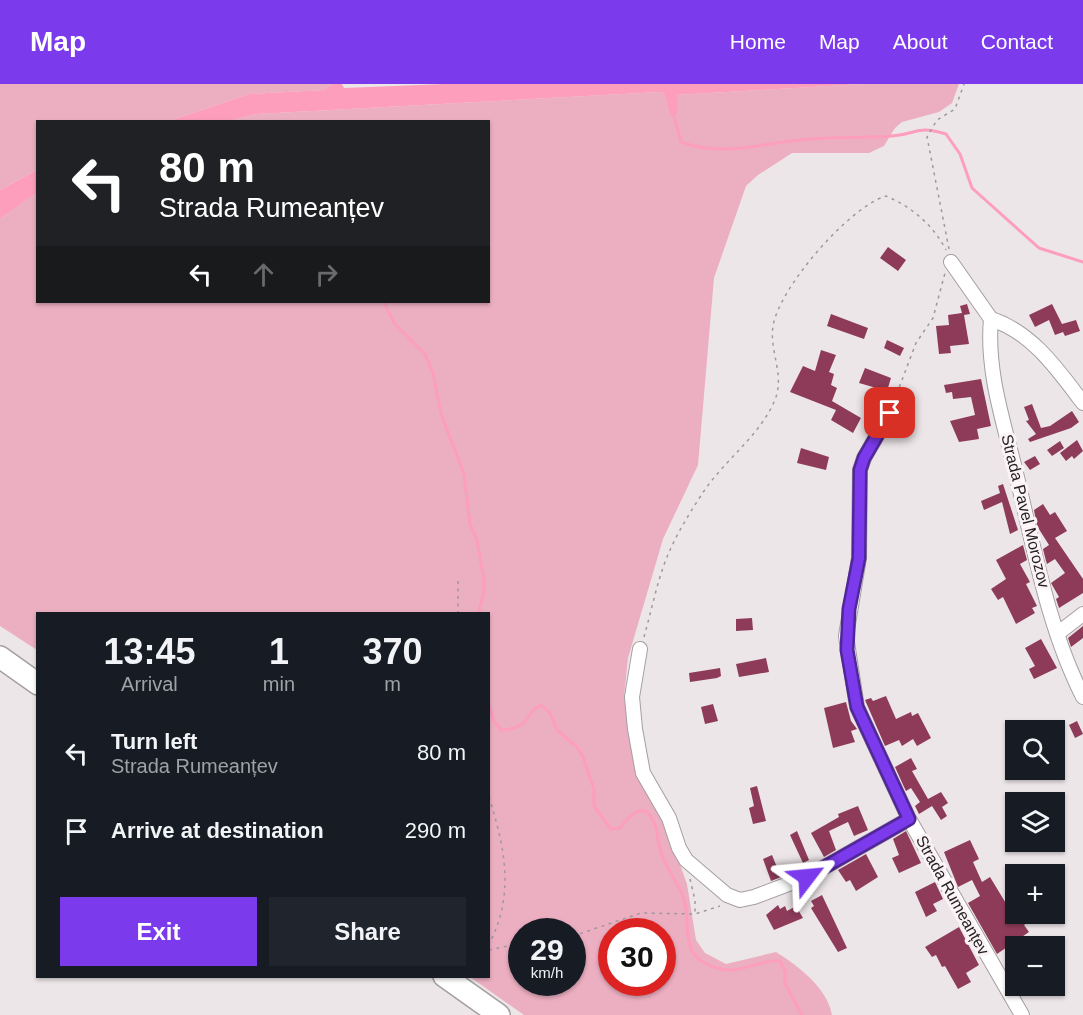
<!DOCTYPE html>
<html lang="en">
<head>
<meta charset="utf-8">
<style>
  :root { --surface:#171b24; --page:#20242c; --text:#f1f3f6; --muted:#9ea1a6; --accent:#7c3aed }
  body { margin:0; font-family:Arial,sans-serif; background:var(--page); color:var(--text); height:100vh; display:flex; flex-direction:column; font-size:22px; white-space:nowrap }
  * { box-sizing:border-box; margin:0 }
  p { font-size:20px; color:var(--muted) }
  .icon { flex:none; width:33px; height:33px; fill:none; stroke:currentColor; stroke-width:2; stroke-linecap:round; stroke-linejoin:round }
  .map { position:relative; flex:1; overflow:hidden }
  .sheet { position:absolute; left:36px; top:528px; width:454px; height:366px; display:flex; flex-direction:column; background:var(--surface); border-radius:0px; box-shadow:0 2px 4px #0004 }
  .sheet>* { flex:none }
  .guide { position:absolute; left:36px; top:36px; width:454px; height:183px; border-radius:0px; box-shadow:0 2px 4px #0004; background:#202124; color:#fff; overflow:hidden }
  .fabs { position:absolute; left:1005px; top:636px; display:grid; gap:12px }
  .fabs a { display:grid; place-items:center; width:60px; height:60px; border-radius:0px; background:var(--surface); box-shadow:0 2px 4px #0004; font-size:30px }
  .speed { position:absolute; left:508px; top:834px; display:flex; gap:12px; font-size:30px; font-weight:700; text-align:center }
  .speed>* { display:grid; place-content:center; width:78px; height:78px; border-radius:50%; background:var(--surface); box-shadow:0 2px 4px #0004; line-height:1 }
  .speed small { font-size:15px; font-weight:400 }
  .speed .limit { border:9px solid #d22; background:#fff; color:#111 }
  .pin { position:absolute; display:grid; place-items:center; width:51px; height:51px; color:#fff; margin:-26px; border-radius:12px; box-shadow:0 3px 9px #0006 }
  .me { position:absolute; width:66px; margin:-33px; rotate:61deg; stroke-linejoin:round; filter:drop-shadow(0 0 4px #0008) }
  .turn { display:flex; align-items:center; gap:21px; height:126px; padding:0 24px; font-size:27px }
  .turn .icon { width:78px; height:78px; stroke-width:2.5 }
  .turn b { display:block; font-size:42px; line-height:51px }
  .lanes { display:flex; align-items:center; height:57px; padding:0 24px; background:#0003; justify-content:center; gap:30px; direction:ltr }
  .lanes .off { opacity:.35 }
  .eta { display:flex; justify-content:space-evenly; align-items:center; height:102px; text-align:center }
  .eta b { font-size:36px; font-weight:700; line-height:42px }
  .action { display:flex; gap:12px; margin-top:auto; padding:12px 24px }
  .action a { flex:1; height:69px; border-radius:0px; background:var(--accent); color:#fff; font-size:24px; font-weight:700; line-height:69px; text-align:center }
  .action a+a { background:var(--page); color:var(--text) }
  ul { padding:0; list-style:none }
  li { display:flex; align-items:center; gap:18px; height:78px; padding:0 24px }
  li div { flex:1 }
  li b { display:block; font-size:22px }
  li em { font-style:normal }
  header { display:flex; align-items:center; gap:36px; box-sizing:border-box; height:84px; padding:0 30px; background:var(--accent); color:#fff }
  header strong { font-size:28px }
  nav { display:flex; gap:33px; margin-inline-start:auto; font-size:21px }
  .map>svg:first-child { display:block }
</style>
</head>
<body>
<header>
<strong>Map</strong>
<nav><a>Home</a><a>Map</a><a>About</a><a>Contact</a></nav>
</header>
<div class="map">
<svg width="1083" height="931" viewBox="0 0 1083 931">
  <rect width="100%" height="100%" fill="#ede6e8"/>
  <!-- green -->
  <path fill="#ecafc1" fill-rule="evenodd" d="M0,0H332L324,6L249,10L169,37L38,38L37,86L0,106Z
    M863,0H959L952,19L939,28L902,38L895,44L884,62L869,69H792L758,91L746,102L714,194L698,381L663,455L628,574L624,613L639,696L662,732L672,758L687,800L696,856L705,869L726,880L776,868C798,882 827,903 832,931H524L470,893L489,892V530H38L37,566L0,542V135L35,109L37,108L38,218H489V38L229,37L257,30L660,8L664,10L670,30L677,29V11ZM522,848H573V898H522ZM612,848H663V898H612Z"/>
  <!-- water -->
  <path fill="#fc9ebc" d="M332,0H342L344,4L444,0H863L677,11V30L670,31L664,10L660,8L257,30L229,37H169L249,10L324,6Z
    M37,86V108L0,135V106Z"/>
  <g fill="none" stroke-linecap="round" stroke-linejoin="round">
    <!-- stream -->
    <path stroke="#fc9ebc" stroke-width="3" d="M673,28L681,58C725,74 764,58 809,55C837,53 865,54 892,52C919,50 915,41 946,50L960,70L972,104L1039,164L1083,178
      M384,218L394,239L425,270L433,289L441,330L464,390L470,440L477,456L484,496V508L478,530
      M489,621L494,637L501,646C533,644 522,630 541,621L550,629L557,646L577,663L583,673L594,705V722L611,745L620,744C627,736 634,725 646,727C658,738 656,750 660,765C664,783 678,797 684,815C693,844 675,874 721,885C740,890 761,875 780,877L785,887V900L802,931"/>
  </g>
  <!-- building -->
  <path fill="#8e3b5a" d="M888,163L906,176L898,187L880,174Z
    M967,220L970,230L964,231L969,260L950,262L951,269L939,270L936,242L949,241L948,231L962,229L960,222Z
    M1052,220L1062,240L1076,236L1080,247L1065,252L1063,248L1055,251L1049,236L1035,243L1029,231Z
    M831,230L868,244L864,255L827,242Z
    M887,256L904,264L900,272L884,264Z
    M821,266L836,271L829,288L834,290L831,301L837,304L832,317L861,334L853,349L831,336L836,326L790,308L803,282L815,287Z
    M865,284L891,294L887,307L859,299Z
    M981,295L991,342L977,345L979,355L959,358L950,337L975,331L971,313L953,315L952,308L946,309L944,301Z
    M1032,320L1041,344L1050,342L1072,327L1079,338L1071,344L1030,358L1028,355L1036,350L1026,337L1029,336L1024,323Z
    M1077,356L1083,367L1074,375L1072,372L1066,377L1060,369Z
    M1060,357L1064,364L1052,372L1047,366Z
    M801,364L829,373L826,386L797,379Z
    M1035,372L1040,380L1030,386L1024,378Z
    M1003,400L1018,446L1010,450L1002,418L984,426L981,417L1000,409L998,402Z
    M1043,420L1050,431L1055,428L1067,447L1055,454L1083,495V509L1059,524L1056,515L1059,513L1051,499L1065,489L1055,475L1047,480L1046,477L1043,465L1049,461L1037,442L1034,426Z
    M1023,461L1027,476L1020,480L1030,498L1026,500L1037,522L1032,524L1035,529L1016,540L1003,513L998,516L991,505L1006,495L996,476Z
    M752,534L753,546L736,547V535Z
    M1083,542V554L1071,563L1068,554Z
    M1041,555L1057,584L1034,595L1029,585L1035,582L1025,564Z
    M766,574L769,588L739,593L736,580Z
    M720,584L721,592L717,594L690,598L689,589Z
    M886,612L896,635L911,628L912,632L918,629L931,654L917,662L913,655L902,662L899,656L885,662L865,616L871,614L873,617Z
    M846,618L851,637L857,645L851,647L855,658L833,664L824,624Z
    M713,620L718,637L705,640L701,623Z
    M1077,637L1083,650L1075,654L1069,641Z
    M911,674L917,685L912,687L928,715L941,708L948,719L942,723L947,732L941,736L932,722L919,730L915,722L920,718L911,704L906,707L904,703L895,683Z
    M757,702L766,737L753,740L749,724L754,722L750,704Z
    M858,722L868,746L854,752L848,738L829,747L836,766L824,773L811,749L839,733L838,730Z
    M797,747L809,776L803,779L790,751Z
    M906,747L921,779L899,789L892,774L899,771L893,755Z
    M970,756L979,775L973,778L982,798L990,793L1010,826L1016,823V830H1027L1031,836L1024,841L1029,848L997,870L968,819L980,812L972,796L958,803L944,768Z
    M866,770L878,793L856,807L850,796L846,798L838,786Z
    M772,771L781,793L771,797L763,775Z
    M935,798L943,815L933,820L937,827L926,833L915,808Z
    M822,811L847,864L838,868L811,824L814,822L811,817Z
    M778,821L780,825L785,822L787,827L796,822L803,834L774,846L766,831Z
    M959,843L979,881L966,889L971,898L958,905L945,882L942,883L936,871L932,873L925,863Z"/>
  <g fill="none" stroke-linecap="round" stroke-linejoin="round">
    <defs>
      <path id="minor" d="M951,178L991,235
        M991,235C986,287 1004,339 1016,389C1034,464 1048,544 1083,613
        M991,235C1032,248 1058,286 1083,319
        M890,329L864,374L860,386L859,474L846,552L857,623L909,735L1022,931
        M1057,550L1083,530
        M640,565L632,613L635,645L643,689L669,734L679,764L686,776L727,811L740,816L754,813L807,793L909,735"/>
      <path id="highway" d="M0,573L38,600
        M444,892L499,931"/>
    </defs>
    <!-- minor casing -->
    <use href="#minor" stroke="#a59ea0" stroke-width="16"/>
    <!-- highway casing -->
    <use href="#highway" stroke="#a59ea0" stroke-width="24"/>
    <!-- path -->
    <path stroke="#9e999a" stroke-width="1.5" stroke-dasharray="3 4.5" stroke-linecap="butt" d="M949,165L927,53L937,36L955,25L964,0
      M894,317L916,259L933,234L945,189
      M458,497V530
      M644,553C652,525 658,492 670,466C679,446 692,425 704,407C725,376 759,352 774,318C786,292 769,268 773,242C779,204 849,123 886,112C912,123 933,141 946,166
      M489,713C505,764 515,811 489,860
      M690,795L695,816V829
      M573,852L641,829L695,830L720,822
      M489,866L522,859"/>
    <!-- minor -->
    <use href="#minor" stroke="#fff" stroke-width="14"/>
    <!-- highway -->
    <use href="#highway" stroke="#fff" stroke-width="21"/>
  </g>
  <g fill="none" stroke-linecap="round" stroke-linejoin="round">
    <defs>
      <path id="route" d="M807,793L909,735L857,623L847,566L849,525L859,474L860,386L864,374L890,329"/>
    </defs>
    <!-- route casing -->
    <use href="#route" stroke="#51269a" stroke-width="15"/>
    <!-- route -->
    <use href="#route" stroke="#7c3aed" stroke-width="10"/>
  </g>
  <g text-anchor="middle" stroke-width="6" stroke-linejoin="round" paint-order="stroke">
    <!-- street labels -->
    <g font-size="16" fill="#242222" stroke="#fbf3f5">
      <text transform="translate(1026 427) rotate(76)" y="6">Strada Pavel Morozov</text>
      <text transform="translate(953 811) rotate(61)" y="6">Strada Rumeanțev</text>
    </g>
  </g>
</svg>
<div class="fabs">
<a><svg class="icon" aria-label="search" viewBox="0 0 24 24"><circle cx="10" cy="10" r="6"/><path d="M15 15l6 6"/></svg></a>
<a><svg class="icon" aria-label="layers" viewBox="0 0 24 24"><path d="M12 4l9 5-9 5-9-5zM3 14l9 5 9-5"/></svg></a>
<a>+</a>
<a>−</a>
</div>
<div class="speed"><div>29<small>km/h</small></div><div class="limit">30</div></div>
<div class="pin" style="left:890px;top:329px;background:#d93025"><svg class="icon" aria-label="arrive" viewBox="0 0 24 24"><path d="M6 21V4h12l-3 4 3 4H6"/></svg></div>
<svg class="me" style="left:807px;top:793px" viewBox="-20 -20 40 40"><path d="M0-17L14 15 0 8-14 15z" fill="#7c3aed" stroke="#fff" stroke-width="4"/></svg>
<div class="guide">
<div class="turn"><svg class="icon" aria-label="left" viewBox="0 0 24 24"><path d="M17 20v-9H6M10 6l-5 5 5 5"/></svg><div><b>80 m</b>Strada Rumeanțev</div></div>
<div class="lanes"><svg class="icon" aria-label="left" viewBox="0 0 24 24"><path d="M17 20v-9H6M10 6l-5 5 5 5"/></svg><svg class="icon off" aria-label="ahead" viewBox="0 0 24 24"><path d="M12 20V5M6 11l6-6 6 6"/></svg><svg class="icon off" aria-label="right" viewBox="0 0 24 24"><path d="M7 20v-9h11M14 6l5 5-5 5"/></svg></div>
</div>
<section class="sheet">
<div class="eta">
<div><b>13:45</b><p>Arrival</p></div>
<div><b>1</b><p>min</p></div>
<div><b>370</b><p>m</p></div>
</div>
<ul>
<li><svg class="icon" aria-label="left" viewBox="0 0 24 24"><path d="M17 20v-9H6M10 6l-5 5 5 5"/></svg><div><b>Turn left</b><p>Strada Rumeanțev</p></div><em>80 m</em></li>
<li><svg class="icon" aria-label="arrive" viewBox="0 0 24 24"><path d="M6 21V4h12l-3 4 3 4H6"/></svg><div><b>Arrive at destination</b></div><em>290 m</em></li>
</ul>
<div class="action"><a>Exit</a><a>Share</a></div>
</section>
</div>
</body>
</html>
